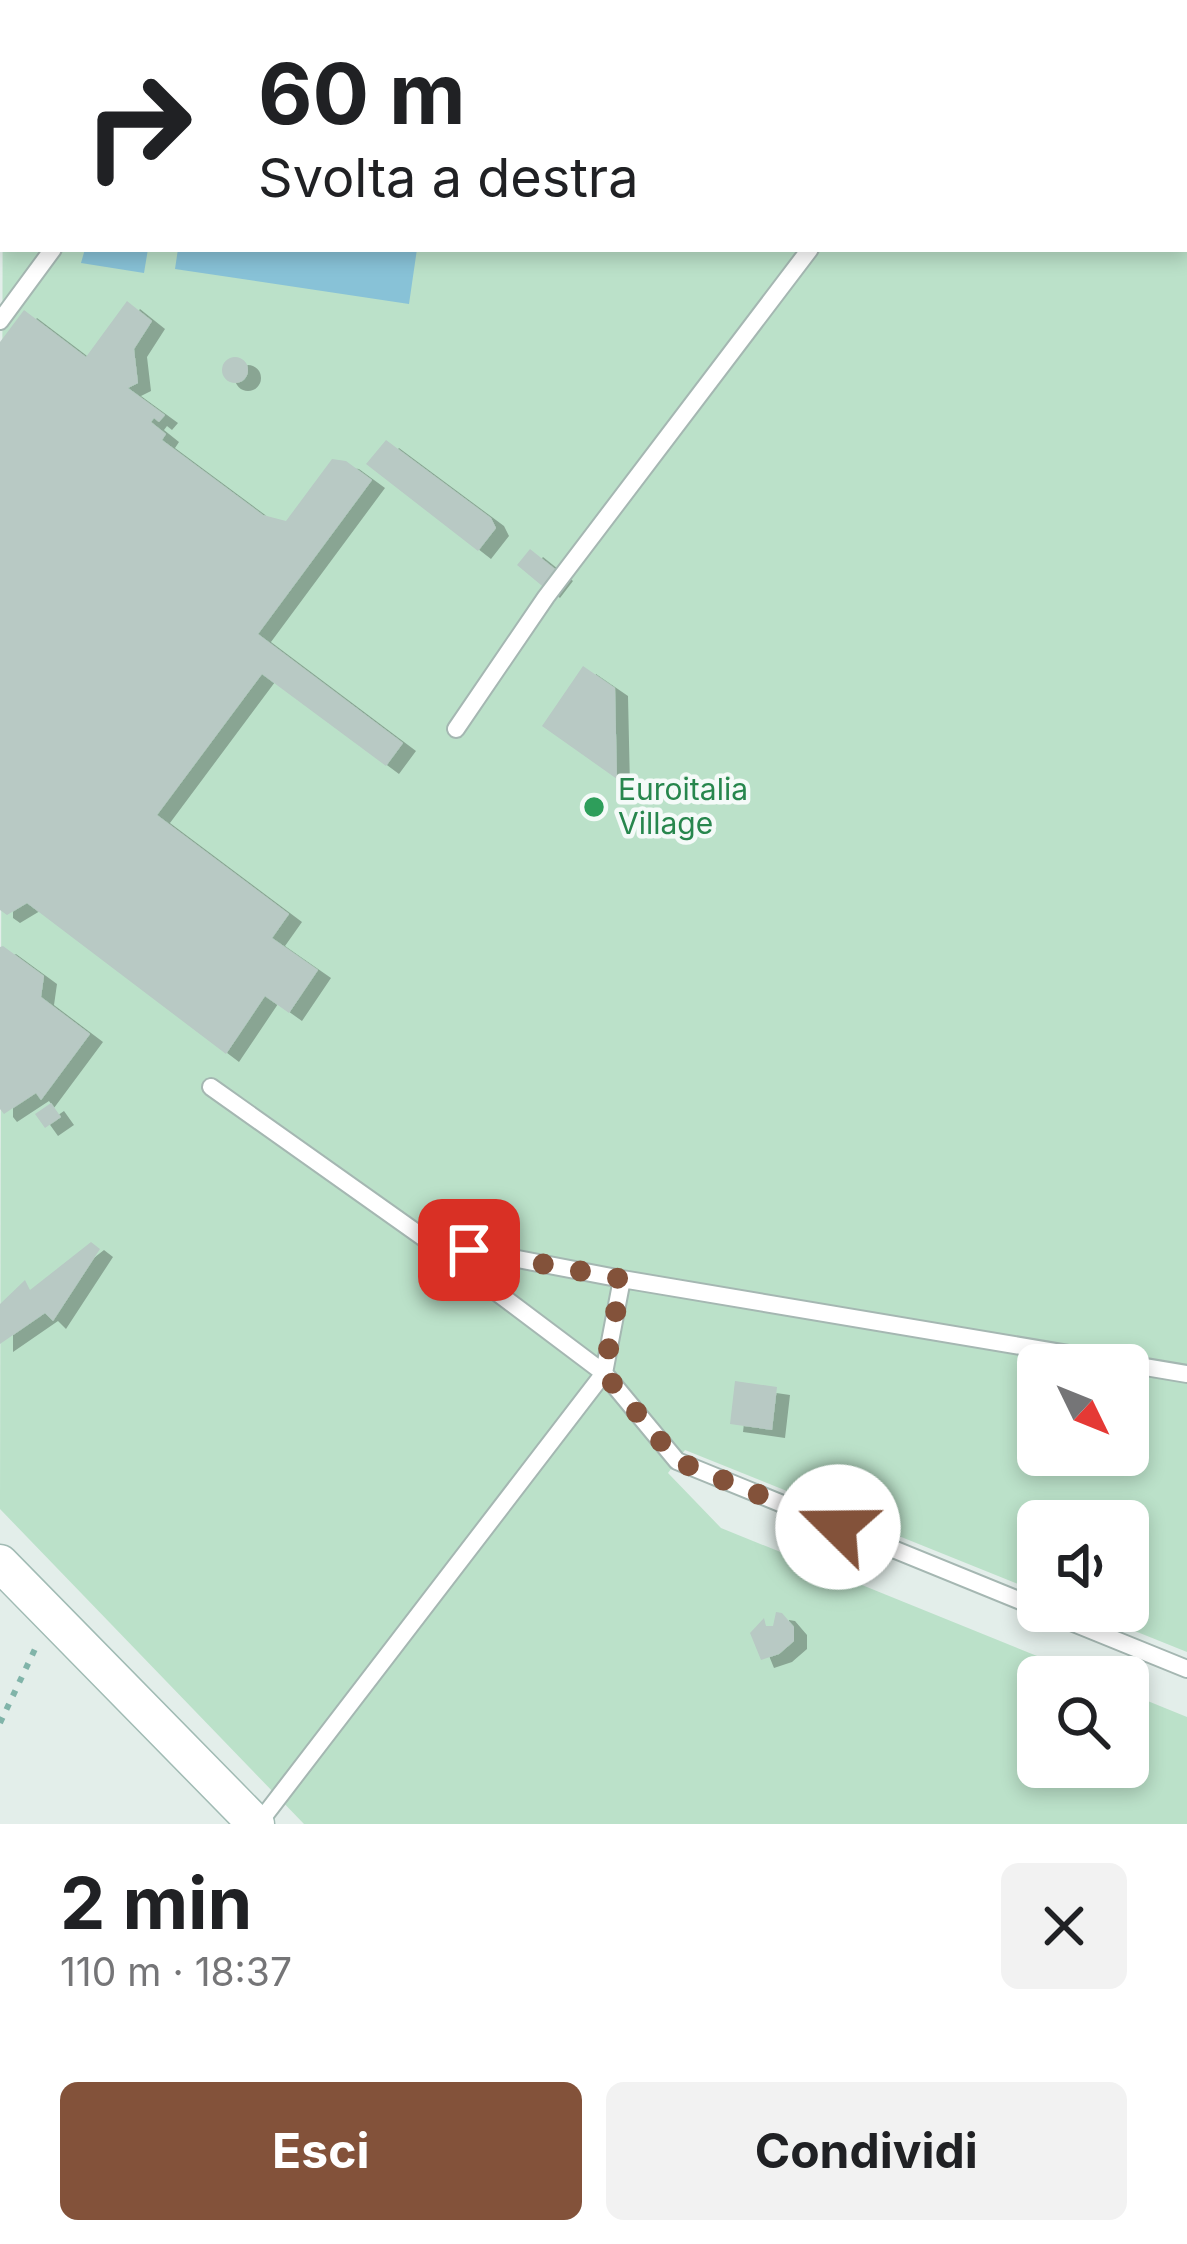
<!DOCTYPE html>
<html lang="it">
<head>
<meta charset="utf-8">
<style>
  :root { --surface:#fff; --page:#f2f2f2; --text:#202124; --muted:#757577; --accent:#83523a }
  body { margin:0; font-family:Inter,sans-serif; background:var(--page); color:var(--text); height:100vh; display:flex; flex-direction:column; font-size:45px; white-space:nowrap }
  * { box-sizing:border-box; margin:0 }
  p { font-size:39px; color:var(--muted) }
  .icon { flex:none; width:66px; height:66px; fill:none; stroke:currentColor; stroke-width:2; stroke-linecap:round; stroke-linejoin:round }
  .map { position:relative; height:1824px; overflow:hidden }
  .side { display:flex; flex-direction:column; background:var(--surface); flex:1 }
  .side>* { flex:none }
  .hud { position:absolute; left:0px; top:0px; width:1188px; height:252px; box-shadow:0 6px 18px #0003; background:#fff; color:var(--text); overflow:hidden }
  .needle { width:78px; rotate:133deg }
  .fabs { position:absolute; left:1017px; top:1344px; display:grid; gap:24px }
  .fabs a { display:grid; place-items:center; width:132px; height:132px; border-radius:18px; background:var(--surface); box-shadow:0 6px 18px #0003; font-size:60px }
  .pin { position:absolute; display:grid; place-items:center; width:102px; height:102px; color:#fff; margin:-51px; border-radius:24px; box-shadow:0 6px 18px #0006 }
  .me { position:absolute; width:132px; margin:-66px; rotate:292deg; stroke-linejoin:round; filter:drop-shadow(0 0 9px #0008) }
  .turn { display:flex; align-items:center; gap:42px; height:252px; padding:0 60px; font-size:54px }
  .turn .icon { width:156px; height:156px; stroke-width:2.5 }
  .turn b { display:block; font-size:84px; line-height:102px }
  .round { display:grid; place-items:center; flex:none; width:126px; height:126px; border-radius:18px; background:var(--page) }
  .overview { display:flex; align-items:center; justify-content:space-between; height:204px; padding:0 60px }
  h1 { font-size:72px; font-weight:700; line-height:90px }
  .action { display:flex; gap:24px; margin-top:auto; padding:24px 60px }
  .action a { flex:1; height:138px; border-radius:18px; background:var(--accent); color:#fff; font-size:48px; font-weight:700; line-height:138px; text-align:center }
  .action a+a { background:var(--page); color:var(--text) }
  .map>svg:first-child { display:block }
</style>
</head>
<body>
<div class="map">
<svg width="1187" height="1824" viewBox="0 0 1187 1824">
  <defs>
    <filter id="shadow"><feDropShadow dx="13" dy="8" stdDeviation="0" flood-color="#0004"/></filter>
  </defs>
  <rect width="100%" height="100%" fill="#e3eeea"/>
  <!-- green -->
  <path fill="#bbe1c9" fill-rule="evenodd" d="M35,0H402L409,3H33Z
    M3,52V249H1185L1187,231V1652L1085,1611H1128V1521H1038V1592L685,1450L668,1473L721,1528L1089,1677H1038V1767H1128V1693L1187,1717V1824H304L0,1509ZM1038,1365H1128V1455H1038Z"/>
  <!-- water -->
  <path fill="#88c2d7" d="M85,249H148L144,273L81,263Z
    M178,249H417L409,304L175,269Z"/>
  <!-- building -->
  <path fill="#b8c9c4" filter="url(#shadow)" d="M127,301L152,321L134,349L138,383L128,388L165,415L159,422L154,418L151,422L166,434L162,440L263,515L286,521L332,459L346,461L372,480L258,634L403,743L386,766L262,674L157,815L289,914L272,938L318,970L289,1013L265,996L226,1054L27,903L7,915L0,910V342L24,310L86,357Z
    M222 370a13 13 0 1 1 26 0a13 13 0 1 1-26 0Z
    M386,440L491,518L496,528L478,551L366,464Z
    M530,549L560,573L547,590L517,565Z
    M583,666L615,688L617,779L542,726Z
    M3,946L44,976L41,997L90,1034L41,1100L36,1093L4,1114L0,1109V947Z
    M51,1103L61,1117L45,1128L35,1114Z
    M91,1242L100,1249L53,1321L45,1313L0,1344V1304L25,1280L30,1290Z
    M735,1381L777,1387L772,1430L730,1424Z
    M776,1612L782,1613L794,1627V1641L779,1654L761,1660L750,1633L764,1618L766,1626H773Z"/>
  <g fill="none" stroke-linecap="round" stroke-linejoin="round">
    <defs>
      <path id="lane" d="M368,0L375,3
        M977,0L981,3
        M236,3L238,0
        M0,321L53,249
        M456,729L546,597L810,249
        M211,1087L431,1243L604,1373L677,1461L1038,1608
        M434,1243L622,1279
        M1044,1611L1187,1669
        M258,1824L604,1373L622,1279L1187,1374"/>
      <path id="secondary" d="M0,1563L256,1824"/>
    </defs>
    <!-- lane casing -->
    <use href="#lane" stroke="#a5b7b2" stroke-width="20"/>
    <!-- secondary casing -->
    <use href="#secondary" stroke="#a1bbb4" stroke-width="39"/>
    <!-- path -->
    <path stroke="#81b4a9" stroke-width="6" stroke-dasharray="6 9" stroke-linecap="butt" d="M0,1723L36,1647"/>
    <!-- lane -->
    <use href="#lane" stroke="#fff" stroke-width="16"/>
    <!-- secondary -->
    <use href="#secondary" stroke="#fff" stroke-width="36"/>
  </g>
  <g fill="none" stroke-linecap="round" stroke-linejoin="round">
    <!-- route -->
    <path stroke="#83523a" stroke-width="21" stroke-dasharray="0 37.8" d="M469,1250L622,1279L604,1373L677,1461L838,1527"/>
  </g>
  <!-- markers -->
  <circle fill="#2e9e5b" stroke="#f4faf8" stroke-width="4.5" cx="594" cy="807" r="12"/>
  <g text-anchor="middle" stroke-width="9" stroke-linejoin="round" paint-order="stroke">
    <!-- leisure labels -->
    <g font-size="30" fill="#27864d" stroke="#f4faf8" text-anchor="start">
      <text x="618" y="800">Euroitalia<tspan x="618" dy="34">Village</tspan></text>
    </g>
  </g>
</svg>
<div class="fabs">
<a><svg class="needle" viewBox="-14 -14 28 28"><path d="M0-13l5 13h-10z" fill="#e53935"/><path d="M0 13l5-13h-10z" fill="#757577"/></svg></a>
<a><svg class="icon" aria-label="sound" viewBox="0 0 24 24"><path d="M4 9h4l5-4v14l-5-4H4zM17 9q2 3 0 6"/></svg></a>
<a><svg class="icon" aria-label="search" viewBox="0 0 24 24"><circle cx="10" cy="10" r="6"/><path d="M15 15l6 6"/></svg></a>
</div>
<div class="pin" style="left:469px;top:1250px;background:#d93025"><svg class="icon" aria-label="arrive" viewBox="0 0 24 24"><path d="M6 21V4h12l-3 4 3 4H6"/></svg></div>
<svg class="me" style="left:838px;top:1527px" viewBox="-20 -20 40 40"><circle r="19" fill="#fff"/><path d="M0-13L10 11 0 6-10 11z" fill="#83523a"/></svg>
<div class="hud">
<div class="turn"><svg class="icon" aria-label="right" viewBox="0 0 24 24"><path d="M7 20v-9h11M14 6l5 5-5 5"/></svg><div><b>60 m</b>Svolta a destra</div></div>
</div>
</div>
<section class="side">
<div class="overview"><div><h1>2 min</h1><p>110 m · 18:37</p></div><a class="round"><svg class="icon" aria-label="close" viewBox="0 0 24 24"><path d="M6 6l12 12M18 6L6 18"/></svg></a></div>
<div class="action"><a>Esci</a><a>Condividi</a></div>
</section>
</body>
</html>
